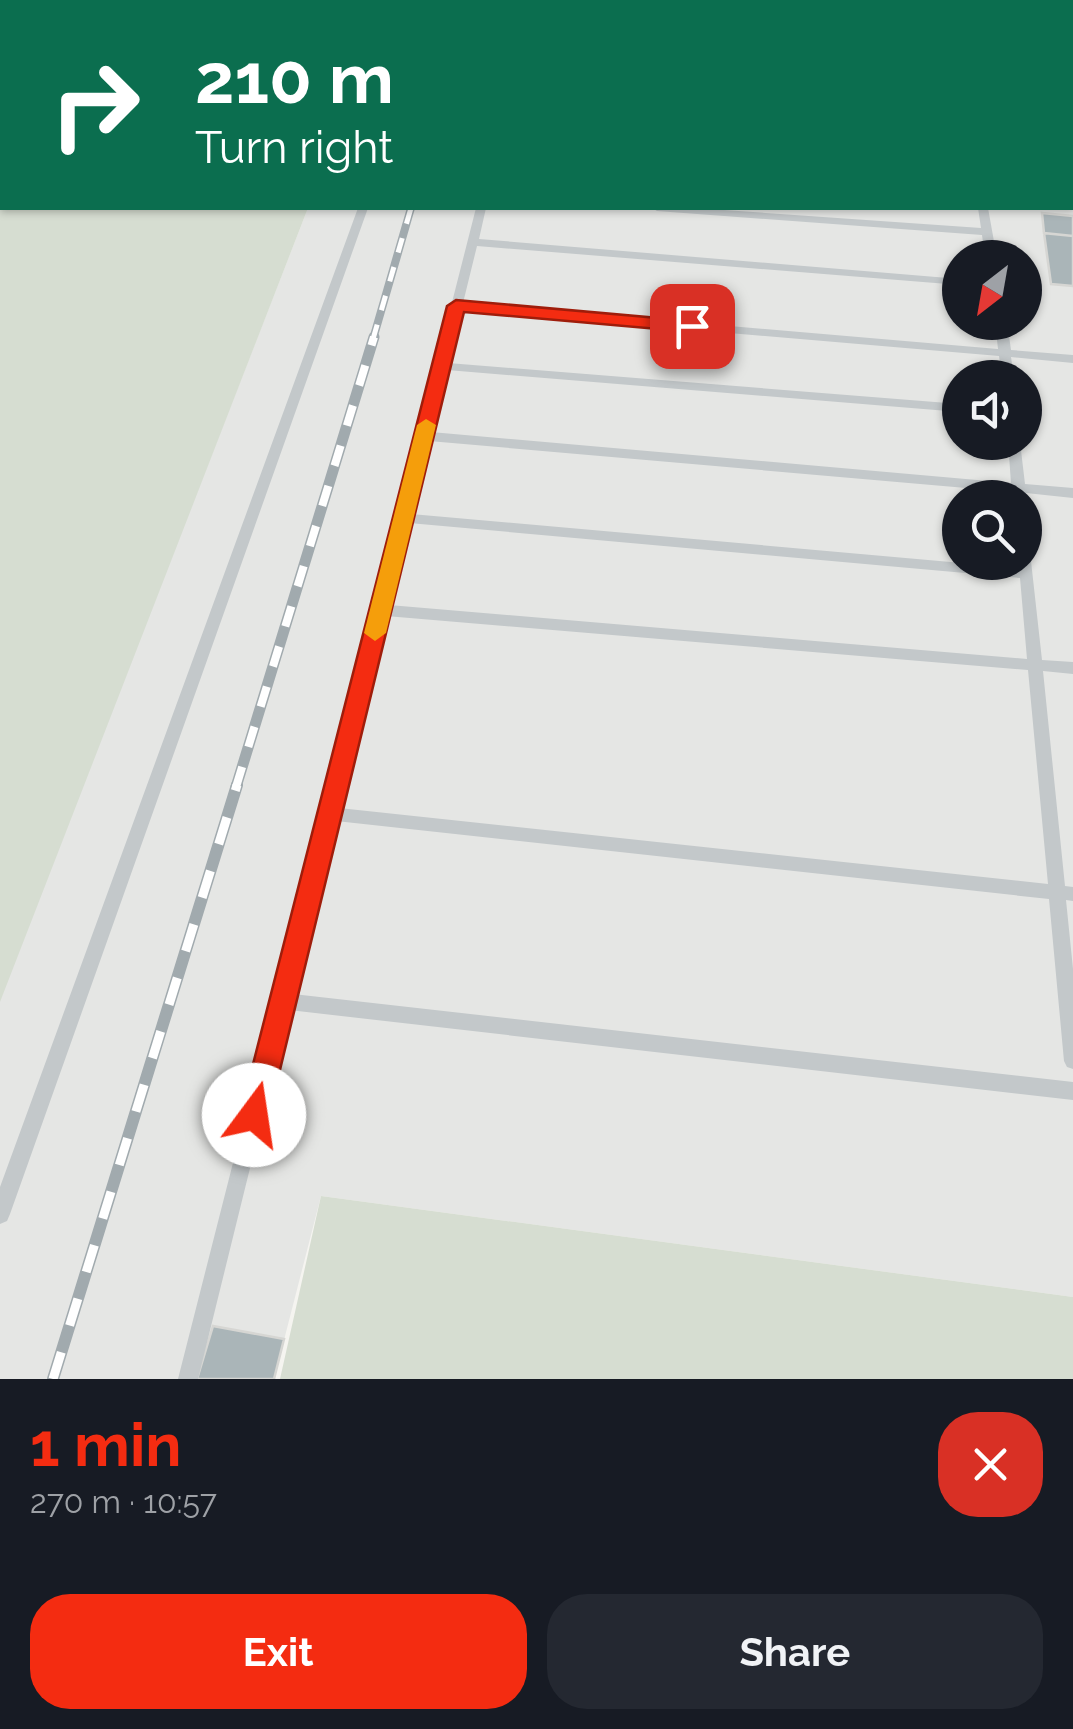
<!DOCTYPE html>
<html lang="en">
<head>
<meta charset="utf-8">
<style>
  :root { --surface:#171b24; --page:#242831; --text:#f1f3f6; --muted:#9ea1a6; --accent:#f42c11 }
  body { margin:0; font-family:Raleway,sans-serif; background:var(--page); color:var(--text); height:100vh; display:flex; flex-direction:column; font-size:38px; white-space:nowrap }
  * { box-sizing:border-box; margin:0 }
  p { font-size:32px; color:var(--muted) }
  .icon { flex:none; width:55px; height:55px; fill:none; stroke:currentColor; stroke-width:2; stroke-linecap:round; stroke-linejoin:round }
  .map { position:relative; height:1379px; overflow:hidden }
  .details { display:flex; flex-direction:column; background:var(--surface); flex:1 }
  .details>* { flex:none }
  .hud { position:absolute; left:0px; top:0px; width:1075px; height:210px; box-shadow:0 2px 8px #0004; background:#0b6e4f; color:#fff; overflow:hidden }
  .needle { width:65px; rotate:211deg }
  .tools { position:absolute; left:942px; top:240px; display:grid; gap:20px }
  .tools a { display:grid; place-items:center; width:100px; height:100px; border-radius:50%; background:var(--surface); box-shadow:0 2px 8px #0004; font-size:50px }
  .pin { position:absolute; display:grid; place-items:center; width:85px; height:85px; color:#fff; margin:-42px; border-radius:20px; box-shadow:0 5px 15px #0006 }
  .me { position:absolute; width:110px; margin:-55px; rotate:14deg; stroke-linejoin:round; filter:drop-shadow(0 0 8px #0008) }
  .turn { display:flex; align-items:center; gap:35px; height:210px; padding:0 30px; font-size:45px }
  .turn .icon { width:130px; height:130px; stroke-width:2.5 }
  .turn b { display:block; font-size:70px; line-height:85px }
  .round { display:grid; place-items:center; flex:none; width:105px; height:105px; border-radius:40px; background:var(--page) }
  .overview { display:flex; align-items:center; justify-content:space-between; height:170px; padding:0 30px }
  h1 { font-size:60px; font-weight:700; line-height:75px; color:var(--accent) }
  .button { display:flex; gap:20px; margin-top:auto; padding:20px 30px }
  .button a { flex:1; height:115px; border-radius:40px; background:var(--accent); color:#fff; font-size:40px; font-weight:700; line-height:115px; text-align:center }
  .button a+a { background:var(--page); color:var(--text) }
  .map>svg:first-child { display:block }
</style>
</head>
<body>
<div class="map">
<svg width="1073" height="1379" viewBox="0 0 1073 1379">
  <rect width="100%" height="100%" fill="#f5f4f0"/>
  <!-- built -->
  <path fill="#e5e6e4" fill-rule="evenodd" d="M399,0H1073V1297L321,1196L274,1379H0V997L308,208H1072V2H396ZM960,258H1025V322H960ZM960,378H1025V442H960ZM960,498H1025V562H960Z"/>
  <!-- green -->
  <path fill="#d6ddd1" d="M0,0H399L2,2V208H308L0,1002Z
    M321,1196L1073,1297V1379H280Z"/>
  <g fill="none" stroke-linecap="round" stroke-linejoin="round">
    <!-- stream -->
    <path stroke="#bccace" stroke-width="8" d="M160,0L173,2"/>
  </g>
  <!-- building -->
  <path fill="#aab5b8" stroke="#d6d6d3" stroke-width="2.5" d="M1042,213L1073,216V236L1044,233Z
    M1044,233L1073,236V286L1051,284Z
    M213,1326L284,1339L274,1379H197Z"/>
  <g fill="none" stroke-linecap="round" stroke-linejoin="round">
    <!-- service -->
    <path fill="#c3c8ca" fill-rule="evenodd" d="M432,0H442V2H433Z
      M358,208H368L10,1214L7,1221L0,1224V1187Z
      M476,208H486L479,239L960,279V285L477,246L463,303L998,349L995,322H1007L1011,350L1073,355V363L1011,357L1014,378H1002L999,356L461,310L448,363L960,404V412L447,370L431,432L1011,483L1008,442H1020L1025,484L1073,488V498L1026,493L1024,497L1015,498L1012,492L429,441L411,514L1019,568V562H1025V550L1030,552L1042,660L1073,662V674L1043,671L1065,886L1073,887V901L1066,900L1073,969V1069L1067,1067L1064,1061L1049,899L336,821L293,994L1073,1082V1100L289,1010L198,1379H178ZM409,523L1020,578L1027,659L389,605ZM386,616L1028,670L1048,884L339,808Z
      M652,208H695L981,228L978,208H988L997,258H985L982,235L657,211Z"/>
    <!-- minor -->
    <path fill="#c3c8ca" fill-rule="evenodd" d="M873,0H891V2H873Z"/>
    <defs>
      <path id="rail-far2" d="M373,339L411,208"/>
      <path id="rail-far1" d="M236,787L374,337"/>
      <path id="rail" d="M53,1379L237,785"/>
    </defs>
    <!-- rail-far2 casing -->
    <use href="#rail-far2" stroke="#a1aaae" stroke-width="8"/>
    <!-- rail-far1 casing -->
    <use href="#rail-far1" stroke="#a1aaae" stroke-width="11"/>
    <!-- rail casing -->
    <use href="#rail" stroke="#a1aaae" stroke-width="12"/>
    <!-- rail-far2 -->
    <use href="#rail-far2" stroke="#fff" stroke-width="5" stroke-dasharray="15" stroke-linecap="butt"/>
    <!-- rail-far1 -->
    <use href="#rail-far1" stroke="#fff" stroke-width="8" stroke-dasharray="21" stroke-linecap="butt"/>
    <!-- rail -->
    <use href="#rail" stroke="#fff" stroke-width="9" stroke-dasharray="28" stroke-linecap="butt"/>
  </g>
  <!-- route -->
  <path fill="#f42c11" stroke="#9f1d0b" stroke-width="2.5" d="M456,300L692,321L701,326L692,332L464,312L269,1115L265,1124L254,1128L244,1124L240,1115L447,306Z"/>
  <!-- slow -->
  <path fill="#f59e0b" d="M426,419L436,425L386,633L375,641L364,633L417,425Z"/>
</svg>
<div class="tools">
<a><svg class="needle" viewBox="-14 -14 28 28"><path d="M0-13l5 13h-10z" fill="#e53935"/><path d="M0 13l5-13h-10z" fill="#9ea1a6"/></svg></a>
<a><svg class="icon" aria-label="sound" viewBox="0 0 24 24"><path d="M4 9h4l5-4v14l-5-4H4zM17 9q2 3 0 6"/></svg></a>
<a><svg class="icon" aria-label="search" viewBox="0 0 24 24"><circle cx="10" cy="10" r="6"/><path d="M15 15l6 6"/></svg></a>
</div>
<div class="pin" style="left:692px;top:326px;background:#d93025"><svg class="icon" aria-label="arrive" viewBox="0 0 24 24"><path d="M6 21V4h12l-3 4 3 4H6"/></svg></div>
<svg class="me" style="left:254px;top:1115px" viewBox="-20 -20 40 40"><circle r="19" fill="#fff"/><path d="M0-13L10 11 0 6-10 11z" fill="#f42c11"/></svg>
<div class="hud">
<div class="turn"><svg class="icon" aria-label="right" viewBox="0 0 24 24"><path d="M7 20v-9h11M14 6l5 5-5 5"/></svg><div><b>210 m</b>Turn right</div></div>
</div>
</div>
<section class="details">
<div class="overview"><div><h1>1 min</h1><p>270 m · 10:57</p></div><a class="round" style="background:#d93025;color:#fff"><svg class="icon" aria-label="close" viewBox="0 0 24 24"><path d="M6 6l12 12M18 6L6 18"/></svg></a></div>
<div class="button"><a>Exit</a><a>Share</a></div>
</section>
</body>
</html>
